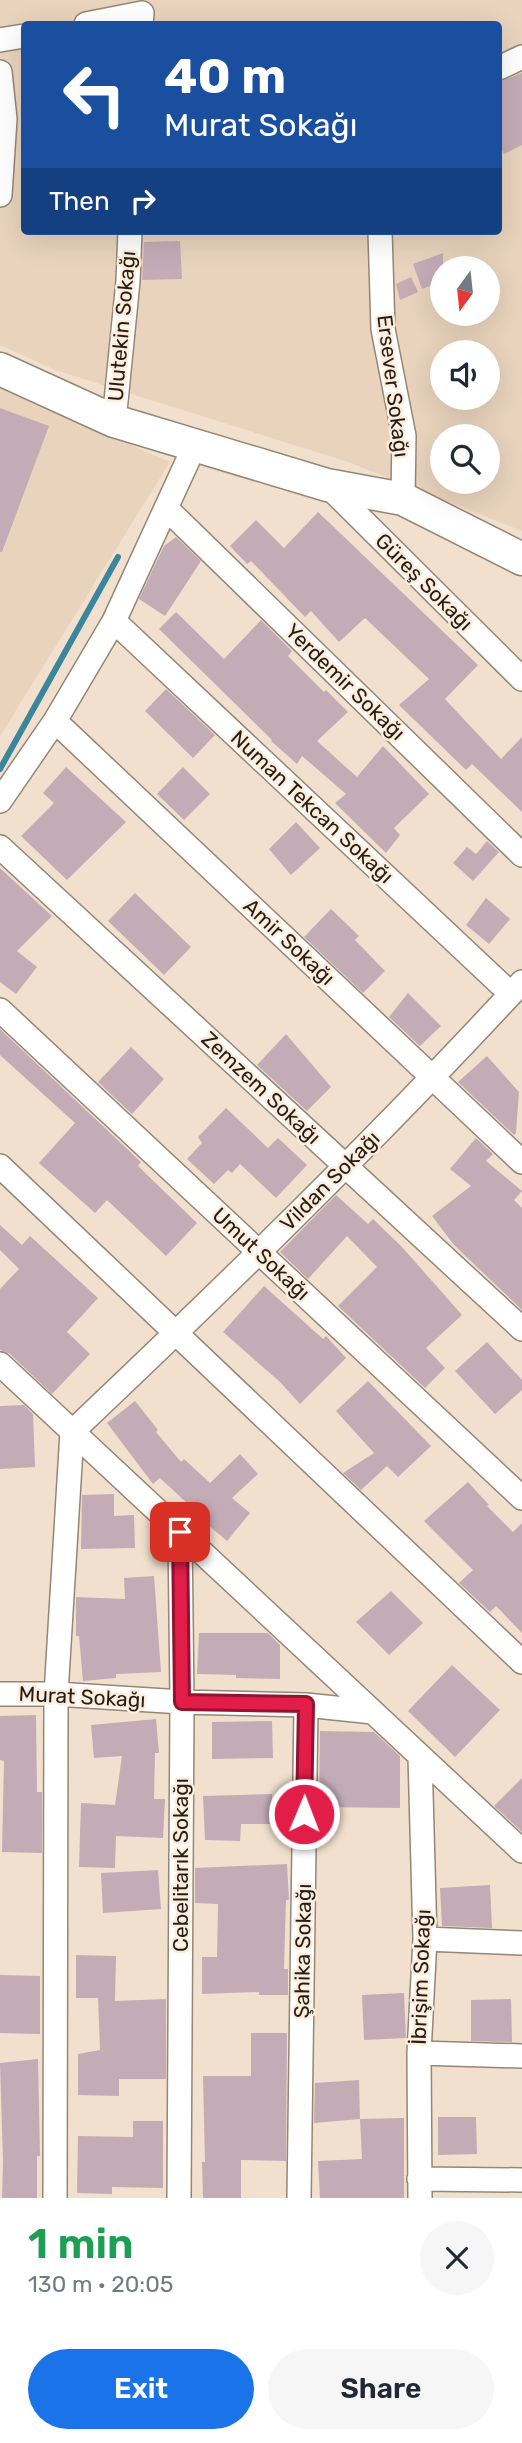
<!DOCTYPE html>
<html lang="en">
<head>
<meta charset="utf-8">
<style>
  :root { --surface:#fff; --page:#f6f6f7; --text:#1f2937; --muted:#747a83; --accent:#1a73e8 }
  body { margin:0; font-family:Rubik,sans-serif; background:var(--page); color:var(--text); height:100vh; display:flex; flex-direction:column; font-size:26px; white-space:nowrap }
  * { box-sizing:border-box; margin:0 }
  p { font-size:23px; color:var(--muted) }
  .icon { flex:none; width:38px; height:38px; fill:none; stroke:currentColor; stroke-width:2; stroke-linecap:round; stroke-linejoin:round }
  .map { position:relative; height:2198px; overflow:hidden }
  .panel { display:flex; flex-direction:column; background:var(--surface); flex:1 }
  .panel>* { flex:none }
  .top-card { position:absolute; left:21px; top:21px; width:481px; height:214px; border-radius:7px; box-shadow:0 7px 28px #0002; background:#1a4fa0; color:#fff; overflow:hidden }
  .needle { width:46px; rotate:195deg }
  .fabs { position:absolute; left:430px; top:256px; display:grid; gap:14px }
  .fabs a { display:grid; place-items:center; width:70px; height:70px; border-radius:50%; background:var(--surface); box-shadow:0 7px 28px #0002; font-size:35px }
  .pin { position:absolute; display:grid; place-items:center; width:60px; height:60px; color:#fff; margin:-30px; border-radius:14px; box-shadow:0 4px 10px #0006 }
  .me { position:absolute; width:77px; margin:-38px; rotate:1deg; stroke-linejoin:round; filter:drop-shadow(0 0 5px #0008) }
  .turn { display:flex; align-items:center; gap:24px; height:147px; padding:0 28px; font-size:32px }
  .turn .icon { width:91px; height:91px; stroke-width:2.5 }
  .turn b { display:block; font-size:49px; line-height:60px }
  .then { display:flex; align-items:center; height:66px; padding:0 28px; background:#0003; gap:14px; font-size:26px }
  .round { display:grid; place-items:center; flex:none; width:74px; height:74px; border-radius:37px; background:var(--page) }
  .overview { display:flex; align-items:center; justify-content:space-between; height:119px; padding:0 28px }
  h1 { font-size:42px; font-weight:600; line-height:52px; color:#1e9e55 }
  .button { display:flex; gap:14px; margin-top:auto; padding:14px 28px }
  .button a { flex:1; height:80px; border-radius:42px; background:var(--accent); color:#fff; font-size:28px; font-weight:600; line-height:80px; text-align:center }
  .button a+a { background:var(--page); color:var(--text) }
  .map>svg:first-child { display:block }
</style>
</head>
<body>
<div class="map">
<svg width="522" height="2198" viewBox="0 0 522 2198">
  <rect width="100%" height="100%" fill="#f1e0ce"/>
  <!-- built -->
  <path fill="#e9d3bd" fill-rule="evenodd" d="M0,0H522V531L348,462L55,370L0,345ZM24,24H499V231H24ZM443,268H488V313H443ZM443,352H488V397H443ZM443,436H488V481H443Z
    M0,388L170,462L0,736Z"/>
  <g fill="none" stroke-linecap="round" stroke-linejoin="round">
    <!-- stream -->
    <path stroke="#3b869c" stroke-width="6" d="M0,769L118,557"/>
  </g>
  <!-- building -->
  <path fill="#c3acb6" d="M522,73V145L504,154L499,143V82Z
    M180,241L182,279L142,280L144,242Z
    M443,253V281L422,289L413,264Z
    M411,277L418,292L400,300L396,284Z
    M0,408L49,426L2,552H0Z
    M318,512L478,665L445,699L501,759L522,737V812L472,764L466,770L399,705L429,679L365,618L339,642L311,611L305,617L251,561L247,564L230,546L256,520L284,548Z
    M176,537L201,561L165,616L139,599L164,546Z
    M176,612L224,659L261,620L292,651L288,656L324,692L326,690L348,712L317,741L357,777L383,746L429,794L394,828L400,835L386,853L335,803L346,794L302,756L297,764L271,741L272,740L159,629Z
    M166,689L215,735L193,758L145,711Z
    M66,767L126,822L67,880L21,836L54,803L43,793Z
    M183,767L210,794L184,820L157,794Z
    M296,822L320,848L291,875L269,849Z
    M487,841L499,852L473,881L453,863L467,847L476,854Z
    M0,868L52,916L17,951L37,967L16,994L0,982Z
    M135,893L191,947L164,975L108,921Z
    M486,898L510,919L489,944L466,925Z
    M331,909L359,936L355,940L385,971L363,993L304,937Z
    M408,993L441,1026L420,1046L389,1017Z
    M0,1029L141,1162L138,1166L197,1223L166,1256L107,1200L95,1213L39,1163L75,1123L0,1055Z
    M286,1034L331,1087L307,1111L257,1065Z
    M131,1047L164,1079L132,1114L98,1082Z
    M487,1056L519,1092L516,1133L514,1135L458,1082Z
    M226,1108L268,1148L278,1138L307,1165L276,1198L240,1164L232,1173L228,1170L214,1184L187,1159L202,1143L198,1137Z
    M476,1138L493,1154L486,1161L522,1191L514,1200L522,1208V1310L454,1245L432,1216L471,1186L450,1169Z
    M336,1195L368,1224L373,1219L402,1247L462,1315L426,1348L445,1368L425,1388L338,1306L377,1267L347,1236L308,1279L280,1252Z
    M0,1225L22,1245L30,1236L98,1298L67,1332L90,1354L52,1394L10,1354L0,1350V1289L19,1269L0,1250Z
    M264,1286L323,1339L326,1336L346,1358L300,1404L280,1382L223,1332Z
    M487,1342L522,1380V1390L495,1414L455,1371Z
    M368,1381L431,1446L398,1477L387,1466L361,1490L343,1473L374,1453L336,1411Z
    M135,1401L158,1430L156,1432L181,1462L184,1459L210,1483L240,1454L258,1474L232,1498L250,1513L227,1541L201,1519L203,1518L160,1478L153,1484L107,1423Z
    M24,1405L33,1414L35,1467L0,1469V1406Z
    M468,1482L489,1505L487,1506L513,1532L522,1523V1633L496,1606L490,1612L459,1583L473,1570L424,1521Z
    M114,1494V1516L134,1515L135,1548L81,1549L82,1495Z
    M154,1576L161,1672L116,1674V1678L83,1681L79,1636H76V1597L125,1599L124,1578Z
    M391,1591L423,1623L389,1655L356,1622Z
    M199,1633H268L280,1645V1679L236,1678V1675L197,1674Z
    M452,1665L500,1710L455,1757L408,1711Z
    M36,1715L37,1792H42V1853L2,1852L4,1761L0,1760V1716Z
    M156,1719L159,1753H155L154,1799H165L163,1838L116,1836L115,1868L79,1867L81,1803L115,1805L122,1756L94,1758L91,1725Z
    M272,1721L273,1758L212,1759V1722Z
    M320,1731L374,1732L400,1756V1808L319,1807Z
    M522,1778V1832L494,1806Z
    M272,1794V1824H241L240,1841L205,1840L203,1796Z
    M287,1864L289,1900H286L284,1969H288V1995H259V1992L202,1994V1957H217L218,1904L195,1903V1868Z
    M158,1870L161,1909L103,1913L101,1873Z
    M490,1885L492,1928L442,1926L440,1888Z
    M76,1955L116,1956L115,2001L166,1999V2079H119V2096L78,2095V2054L100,2050L98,1998H76Z
    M0,1975L40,1976V2034L0,2033Z
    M404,1993L406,2038L364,2040L362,1995Z
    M511,1999L512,2042L471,2041V2000Z
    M251,2033H287L286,2161L241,2160V2198H203L202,2162H205L203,2076H251Z
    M38,2059L40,2156H37V2198H2L3,2161L0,2063Z
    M359,2080L360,2119L314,2123L315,2083Z
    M438,2117H476L477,2154L438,2155Z
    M404,2118V2198H320L318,2161L362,2159L360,2119Z
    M133,2121H163V2188L112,2187V2194L77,2193L78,2136L133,2137Z"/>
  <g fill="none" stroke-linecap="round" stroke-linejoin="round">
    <defs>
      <path id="street" d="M86,24L142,13L141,24
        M0,40L24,36
        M499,68L522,57
        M0,72L5,119L0,195
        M380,231L383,329L404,436L403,499
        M114,421L128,281L130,231
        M327,485L522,679
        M167,509L522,855
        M114,621L511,994
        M55,721L522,1162
        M0,801L55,721L114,621L195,445
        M0,847L522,1329
        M0,1010L522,1498
        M0,1166L522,1662
        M0,1364L522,1851
        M0,1694H56L182,1702L306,1705L373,1712
        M420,1756L425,1939L419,2053L420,2198
        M425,1939L522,1943
        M419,2053L522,2056
        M419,2179L522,2180
        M55,2198L56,1694L72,1432C226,1286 378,1138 522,982
        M179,2198L182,1702L180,1532
        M299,2198L306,1705"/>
      <path id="secondary" d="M0,369L114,421L327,485L403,499L522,559"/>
    </defs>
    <!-- street casing -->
    <use href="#street" stroke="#958675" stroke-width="26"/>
    <!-- secondary casing -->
    <use href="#secondary" stroke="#958675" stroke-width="35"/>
    <!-- street -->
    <use href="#street" stroke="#fff" stroke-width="23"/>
    <!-- secondary -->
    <use href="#secondary" stroke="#fff" stroke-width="32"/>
  </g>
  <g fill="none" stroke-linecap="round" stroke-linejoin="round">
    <defs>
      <path id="route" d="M180,1532L182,1702L306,1704L304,1814"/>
    </defs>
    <!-- route casing -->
    <use href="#route" stroke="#92132f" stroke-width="18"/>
    <!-- route -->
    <use href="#route" stroke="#e11d48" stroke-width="12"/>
  </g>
  <g text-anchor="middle" stroke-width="5" stroke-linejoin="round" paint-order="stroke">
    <!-- street labels -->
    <g font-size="21" fill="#241e18" stroke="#feeddb">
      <text transform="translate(122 326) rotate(-85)" y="7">Ulutekin Sokağı</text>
      <text transform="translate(393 386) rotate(83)" y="7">Ersever Sokağı</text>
      <text transform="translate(424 582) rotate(45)" y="7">Güreş Sokağı</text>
      <text transform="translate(345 682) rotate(44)" y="7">Yerdemir Sokağı</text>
      <text transform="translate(312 807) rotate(43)" y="7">Numan Tekcan Sokağı</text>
      <text transform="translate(289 942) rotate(43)" y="7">Amir Sokağı</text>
      <text transform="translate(261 1088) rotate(43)" y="7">Zemzem Sokağı</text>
      <text transform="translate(330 1181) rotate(-45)" y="7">Vildan Sokağı</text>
      <text transform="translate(261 1254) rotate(43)" y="7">Umut Sokağı</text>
      <text transform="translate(82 1697) rotate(3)" y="7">Murat Sokağı</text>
      <text transform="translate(181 1865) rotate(-90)" y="7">Cebelitarık Sokağı</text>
      <text transform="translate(303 1951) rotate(-89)" y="7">Şahika Sokağı</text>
      <text transform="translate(421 1977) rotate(-88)" y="7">İbrişim Sokağı</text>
    </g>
  </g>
</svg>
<div class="fabs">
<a><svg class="needle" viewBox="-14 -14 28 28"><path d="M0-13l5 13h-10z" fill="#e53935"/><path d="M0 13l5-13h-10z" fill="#747a83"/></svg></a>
<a><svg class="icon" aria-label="sound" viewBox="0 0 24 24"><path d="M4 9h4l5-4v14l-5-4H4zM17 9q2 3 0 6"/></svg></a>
<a><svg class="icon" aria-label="search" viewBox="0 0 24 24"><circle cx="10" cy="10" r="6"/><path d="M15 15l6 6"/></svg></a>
</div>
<div class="pin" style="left:180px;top:1532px;background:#d93025"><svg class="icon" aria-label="arrive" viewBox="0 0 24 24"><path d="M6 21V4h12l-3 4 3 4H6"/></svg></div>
<svg class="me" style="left:304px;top:1814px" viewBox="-20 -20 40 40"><circle r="17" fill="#e11d48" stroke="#fff" stroke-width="3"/><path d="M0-11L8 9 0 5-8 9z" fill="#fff"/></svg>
<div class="top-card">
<div class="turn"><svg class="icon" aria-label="left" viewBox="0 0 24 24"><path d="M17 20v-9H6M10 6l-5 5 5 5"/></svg><div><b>40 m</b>Murat Sokağı</div></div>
<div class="then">Then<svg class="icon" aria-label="right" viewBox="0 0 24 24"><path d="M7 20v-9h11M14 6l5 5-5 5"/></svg></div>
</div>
</div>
<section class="panel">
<div class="overview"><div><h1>1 min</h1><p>130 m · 20:05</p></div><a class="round"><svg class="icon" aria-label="close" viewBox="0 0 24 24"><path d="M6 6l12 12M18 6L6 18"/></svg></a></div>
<div class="button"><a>Exit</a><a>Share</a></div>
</section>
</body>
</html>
